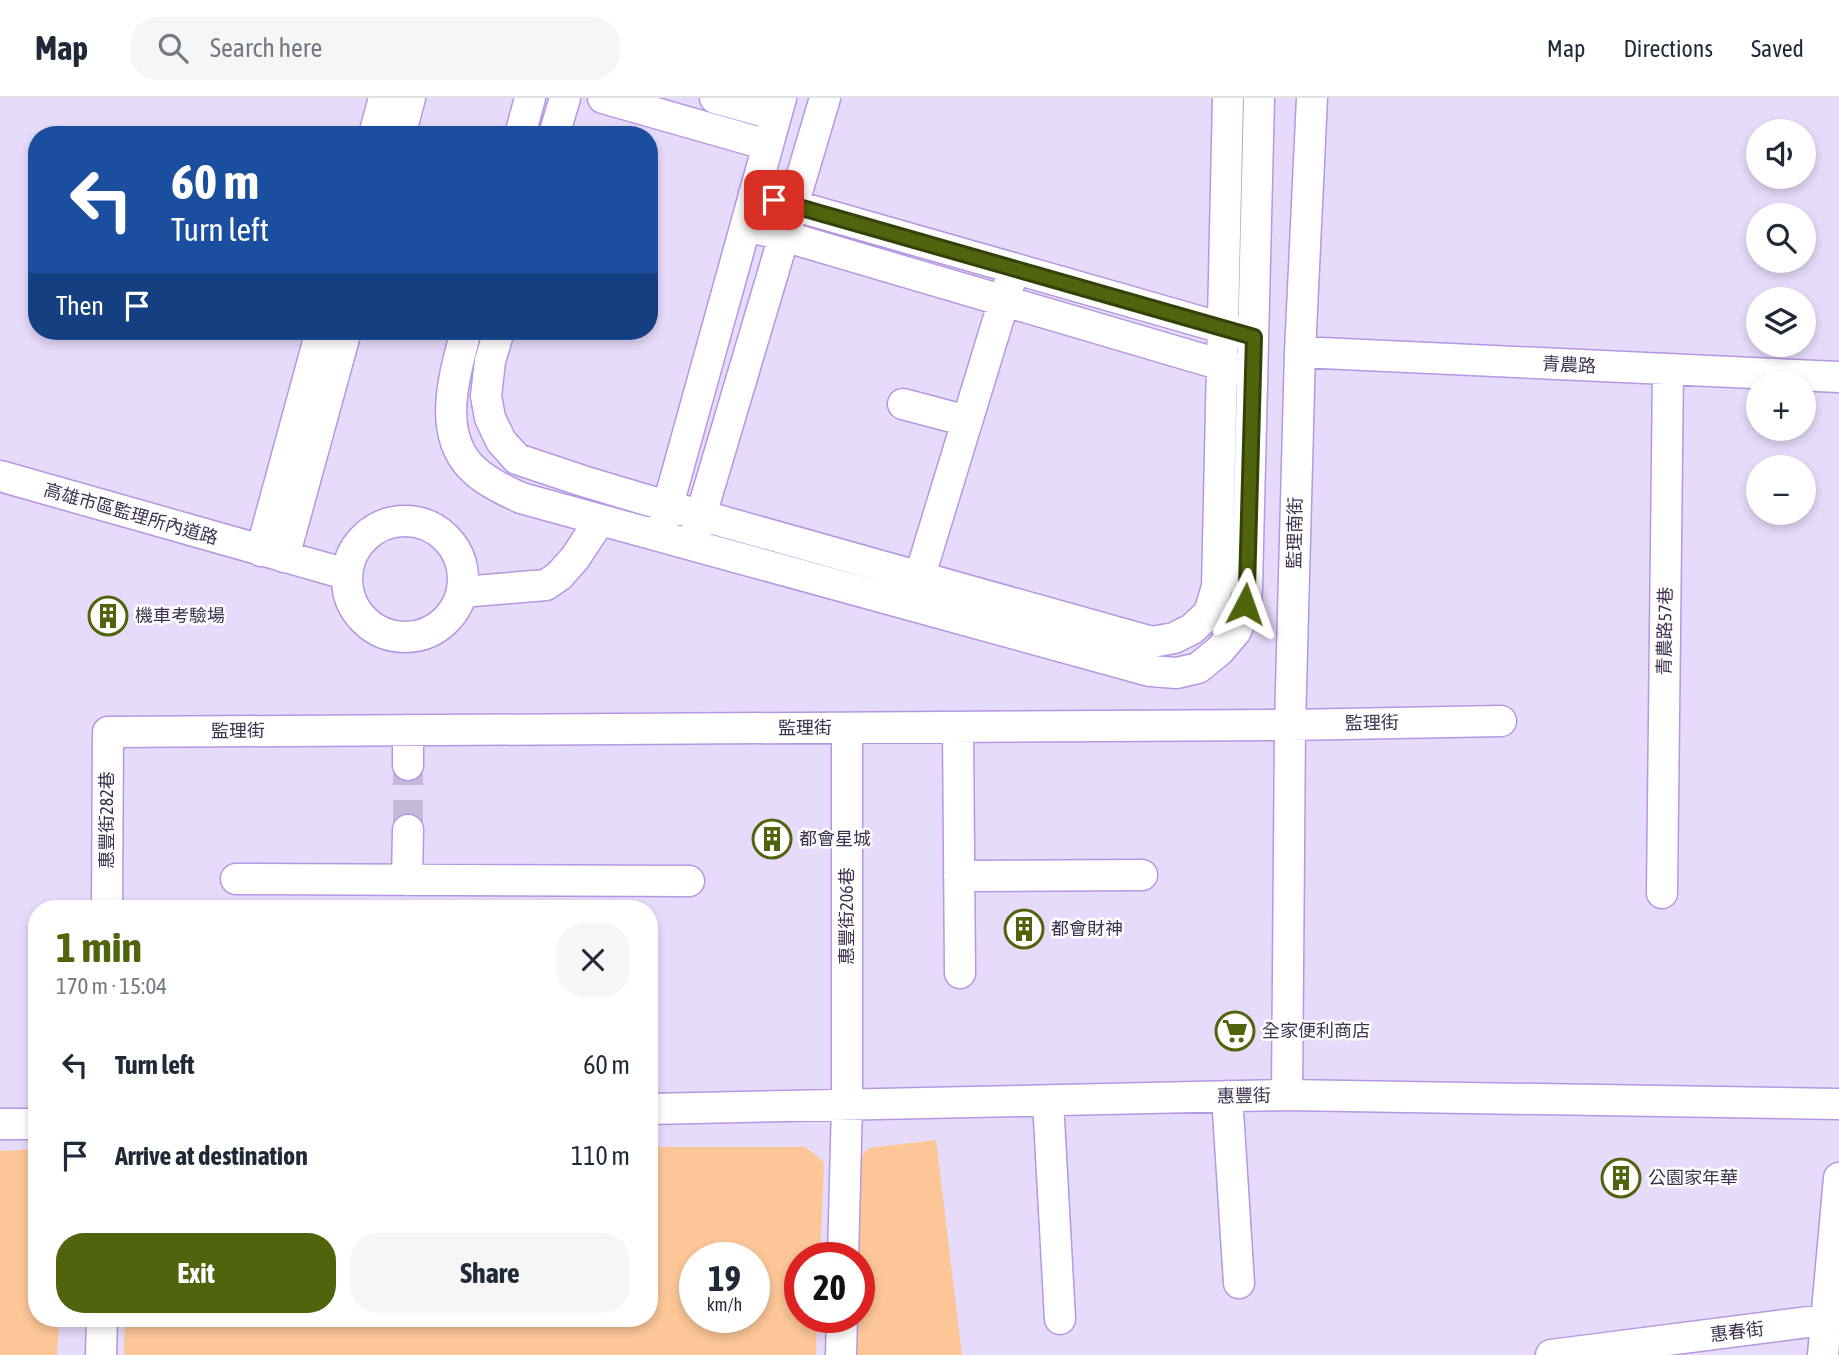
<!DOCTYPE html>
<html lang="en">
<head>
<meta charset="utf-8">
<style>
  :root { --surface:#fff; --page:#f6f6f7; --text:#1f2937; --muted:#747a83; --line:#e0e1e3; --accent:#50640e }
  body { margin:0; font-family:"Asap Condensed","Noto Sans TC",sans-serif; background:var(--page); color:var(--text); height:100vh; display:flex; flex-direction:column; font-size:26px; white-space:nowrap }
  * { box-sizing:border-box; margin:0 }
  p { font-size:23px; color:var(--muted) }
  .icon { flex:none; width:38px; height:38px; fill:none; stroke:currentColor; stroke-width:2; stroke-linecap:round; stroke-linejoin:round }
  .map { position:relative; flex:1; overflow:hidden }
  .panel { position:absolute; left:28px; top:802px; width:630px; height:427px; display:flex; flex-direction:column; background:var(--surface); border-radius:28px; box-shadow:0 4px 10px #0003 }
  .panel>* { flex:none }
  .banner { position:absolute; left:28px; top:28px; width:630px; height:214px; border-radius:28px; box-shadow:0 4px 10px #0003; background:#1a4fa0; color:#fff; overflow:hidden }
  .tools { position:absolute; left:1746px; top:21px; display:grid; gap:14px }
  .tools a { display:grid; place-items:center; width:70px; height:70px; border-radius:50%; background:var(--surface); box-shadow:0 4px 10px #0003; font-size:35px }
  .speed { position:absolute; left:679px; top:1144px; display:flex; gap:14px; font-size:35px; font-weight:700; text-align:center }
  .speed>* { display:grid; place-content:center; width:91px; height:91px; border-radius:50%; background:var(--surface); box-shadow:0 4px 10px #0003; line-height:1 }
  .speed small { font-size:18px; font-weight:400 }
  .speed .limit { border:10px solid #d22; background:#fff; color:#111 }
  .pin { position:absolute; display:grid; place-items:center; width:60px; height:60px; color:#fff; margin:-30px; border-radius:14px; box-shadow:0 4px 10px #0006 }
  .me { position:absolute; width:77px; margin:-38px; rotate:4deg; stroke-linejoin:round; filter:drop-shadow(0 0 5px #0008) }
  .turn { display:flex; align-items:center; gap:24px; height:147px; padding:0 28px; font-size:32px }
  .turn .icon { width:91px; height:91px; stroke-width:2.5 }
  .turn b { display:block; font-size:49px; line-height:60px }
  .then { display:flex; align-items:center; height:66px; padding:0 28px; background:#0003; gap:14px; font-size:26px }
  .round { display:grid; place-items:center; flex:none; width:74px; height:74px; border-radius:28px; background:var(--page) }
  .overview { display:flex; align-items:center; justify-content:space-between; height:119px; padding:0 28px }
  h1 { font-size:42px; font-weight:700; line-height:52px; color:var(--accent) }
  .button { display:flex; gap:14px; margin-top:auto; padding:14px 28px }
  .button a { flex:1; height:80px; border-radius:28px; background:var(--accent); color:#fff; font-size:28px; font-weight:700; line-height:80px; text-align:center }
  .button a+a { background:var(--page); color:var(--text) }
  ul { padding:0; list-style:none }
  li { display:flex; align-items:center; gap:21px; height:91px; padding:0 28px }
  li div { flex:1 }
  li b { display:block; font-size:26px }
  li em { font-style:normal }
  header { display:flex; align-items:center; gap:42px; box-sizing:border-box; height:98px; padding:0 35px; background:var(--surface); border-bottom:2px solid var(--line) }
  header strong { font-size:33px }
  nav { display:flex; gap:38px; margin-inline-start:auto; font-size:24px }
  .search { width:490px; height:63px; background:var(--page); display:flex; align-items:center; gap:18px; box-sizing:border-box; padding:0 24px; border-radius:28px; color:var(--muted); font-size:26px }
  .map>svg:first-child { display:block }
</style>
</head>
<body>
<header>
<strong>Map</strong>
<div class="search"><svg class="icon" aria-label="search" viewBox="0 0 24 24"><circle cx="10" cy="10" r="6"/><path d="M15 15l6 6"/></svg>Search here</div>
<nav><a>Map</a><a>Directions</a><a>Saved</a></nav>
</header>
<div class="map">
<svg width="1839" height="1257" viewBox="0 0 1839 1257">
  <rect width="100%" height="100%" fill="#e6dbfa"/>
  <!-- green -->
  <path fill="#fcc697" fill-rule="evenodd" d="M936,1042L962,1257H850L851,1220H859V1160H852L854,1065L869,1050Z
    M649,1049H805L824,1064L820,1160H800V1220H817L816,1257H124L125,1220H649ZM695,1160H754V1220H695Z
    M37,1051V1220H59L57,1257H0V1053Z"/>
  <g fill="none" stroke-linecap="round" stroke-linejoin="round">
    <!-- minor-tunnel -->
    <path stroke="#c4b9d8" stroke-width="30" stroke-dasharray="30 15" stroke-linecap="butt" d="M408,732V667"/>
    <defs>
      <path id="minor" d="M603,0L768,47
        M715,0L776,17
        M374,37L384,0
        M400,37L410,0
        M520,37L530,0
        M554,37L565,0
        M754,96L1240,235
        M746,127L1239,272
        M466,233C455,275 437,332 470,368C484,383 504,392 521,400L1150,573L1177,575L1198,570L1219,553L1236,533L1246,506L1247,489L1259,0
        M499,233L490,263L486,298L490,320L501,343L517,361L583,383L650,403L1123,536L1152,544L1174,540L1192,531L1209,515L1217,489L1228,0
        M1300,254L1839,279
        M903,306L967,323
        M0,378L346,476
        M347 481a58 58 0 1 1 116 0a58 58 0 1 1-116 0Z
        M663,425L781,0
        M696,434L825,0
        M261,453L321,233
        M284,459L346,233
        M462,494L546,487L559,478L575,460L600,422
        M914,497L1010,183
        M958,629L960,875
        M408,667V632
        M959,778L1142,777
        M236,781L689,783
        M407,782L408,732
        M1662,795L1668,271
        M107,810L108,634L1290,627L1501,623
        M1287,997L1290,627L1300,254L1312,0
        M1227,998L1239,1185
        M1048,1003L1060,1221
        M649,1011L1287,997L1839,1006
        M0,1026H37
        M843,1160L847,1007V630
        M101,1257L102,1220
        M841,1257L842,1220
        M1551,1257L1839,1220
        M1823,1257L1839,1080"/>
    </defs>
    <!-- minor casing -->
    <use href="#minor" stroke="#b697e1" stroke-width="33"/>
    <!-- minor -->
    <use href="#minor" stroke="#fff" stroke-width="30"/>
  </g>
  <g fill="none" stroke-linecap="round" stroke-linejoin="round">
    <defs>
      <path id="route" d="M774,102L1254,239L1247,489L1245,506"/>
    </defs>
    <!-- route casing -->
    <use href="#route" stroke="#344109" stroke-width="18"/>
    <!-- route -->
    <use href="#route" stroke="#50640e" stroke-width="12"/>
  </g>
  <!-- icons -->
  <defs>
    <symbol id="building-ring" viewBox="-11 -11 22 22"><circle r="9.5" fill="#fff" stroke="#50640e" stroke-width="1.5"/><path d="M-4-6H4V6H1V3H-1V6H-4ZM-2.5-4.3h1.7v1.8h-1.7ZM.8-4.3h1.7v1.8H.8ZM-2.5-1h1.7V.8h-1.7ZM.8-1h1.7V.8H.8Z" fill="#50640e"/></symbol>
    <symbol id="supermarket-ring" viewBox="-11 -11 22 22"><circle r="9.5" fill="#fff" stroke="#50640e" stroke-width="1.5"/><path d="M-6-5.5h2.5l.6 2H6L4.5 2H-2.5L-4.4-4H-6ZM-1.5 3.2a1.3 1.3 0 1 0 .1 0ZM3 3.2a1.3 1.3 0 1 0 .1 0Z" fill="#50640e"/></symbol>
  </defs>
  <g fill-rule="evenodd">
    <use href="#building-ring" x="86" y="496" width="44" height="44"/>
    <use href="#building-ring" x="750" y="719" width="44" height="44"/>
    <use href="#building-ring" x="1002" y="809" width="44" height="44"/>
    <use href="#supermarket-ring" x="1213" y="911" width="44" height="44"/>
    <use href="#building-ring" x="1599" y="1058" width="44" height="44"/>
  </g>
  <g text-anchor="middle" stroke-width="5" stroke-linejoin="round" paint-order="stroke">
    <!-- street labels -->
    <g font-size="18" fill="#3e3250" stroke="#fff">
      <text transform="translate(1569 267) rotate(3)" y="6">青農路</text>
      <text transform="translate(131 416) rotate(16)" y="6">高雄市區監理所內道路</text>
      <text transform="translate(1295 435) rotate(-89)" y="6">監理南街</text>
      <text transform="translate(1665 533) rotate(-89)" y="6">青農路57巷</text>
      <text transform="translate(1372 625) rotate(-1)" y="6">監理街</text>
      <text x="805" y="636">監理街</text>
      <text x="238" y="639">監理街</text>
      <text transform="translate(107 722) rotate(-90)" y="6">惠豐街282巷</text>
      <text transform="translate(847 818) rotate(-90)" y="6">惠豐街206巷</text>
      <text transform="translate(1244 998) rotate(-1)" y="6">惠豐街</text>
      <text transform="translate(1737 1234) rotate(-7)" y="6">惠春街</text>
    </g>
    <!-- poi labels -->
    <g font-size="18" fill="#3e3250" stroke="#fff" text-anchor="start">
      <text x="135" y="524">機車考驗場</text>
      <text x="799" y="747">都會星城</text>
      <text x="1051" y="837">都會財神</text>
      <text x="1262" y="939">全家便利商店</text>
      <text x="1648" y="1086">公園家年華</text>
    </g>
  </g>
</svg>
<div class="tools">
<a><svg class="icon" aria-label="sound" viewBox="0 0 24 24"><path d="M4 9h4l5-4v14l-5-4H4zM17 9q2 3 0 6"/></svg></a>
<a><svg class="icon" aria-label="search" viewBox="0 0 24 24"><circle cx="10" cy="10" r="6"/><path d="M15 15l6 6"/></svg></a>
<a><svg class="icon" aria-label="layers" viewBox="0 0 24 24"><path d="M12 4l9 5-9 5-9-5zM3 14l9 5 9-5"/></svg></a>
<a>+</a>
<a>−</a>
</div>
<div class="speed"><div>19<small>km/h</small></div><div class="limit">20</div></div>
<div class="pin" style="left:774px;top:102px;background:#d93025"><svg class="icon" aria-label="arrive" viewBox="0 0 24 24"><path d="M6 21V4h12l-3 4 3 4H6"/></svg></div>
<svg class="me" style="left:1245px;top:506px" viewBox="-20 -20 40 40"><path d="M0-17L14 15 0 8-14 15z" fill="#50640e" stroke="#fff" stroke-width="4"/></svg>
<div class="banner">
<div class="turn"><svg class="icon" aria-label="left" viewBox="0 0 24 24"><path d="M17 20v-9H6M10 6l-5 5 5 5"/></svg><div><b>60 m</b>Turn left</div></div>
<div class="then">Then<svg class="icon" aria-label="arrive" viewBox="0 0 24 24"><path d="M6 21V4h12l-3 4 3 4H6"/></svg></div>
</div>
<section class="panel">
<div class="overview"><div><h1>1 min</h1><p>170 m · 15:04</p></div><a class="round"><svg class="icon" aria-label="close" viewBox="0 0 24 24"><path d="M6 6l12 12M18 6L6 18"/></svg></a></div>
<ul>
<li><svg class="icon" aria-label="left" viewBox="0 0 24 24"><path d="M17 20v-9H6M10 6l-5 5 5 5"/></svg><div><b>Turn left</b></div><em>60 m</em></li>
<li><svg class="icon" aria-label="arrive" viewBox="0 0 24 24"><path d="M6 21V4h12l-3 4 3 4H6"/></svg><div><b>Arrive at destination</b></div><em>110 m</em></li>
</ul>
<div class="button"><a>Exit</a><a>Share</a></div>
</section>
</div>
</body>
</html>
